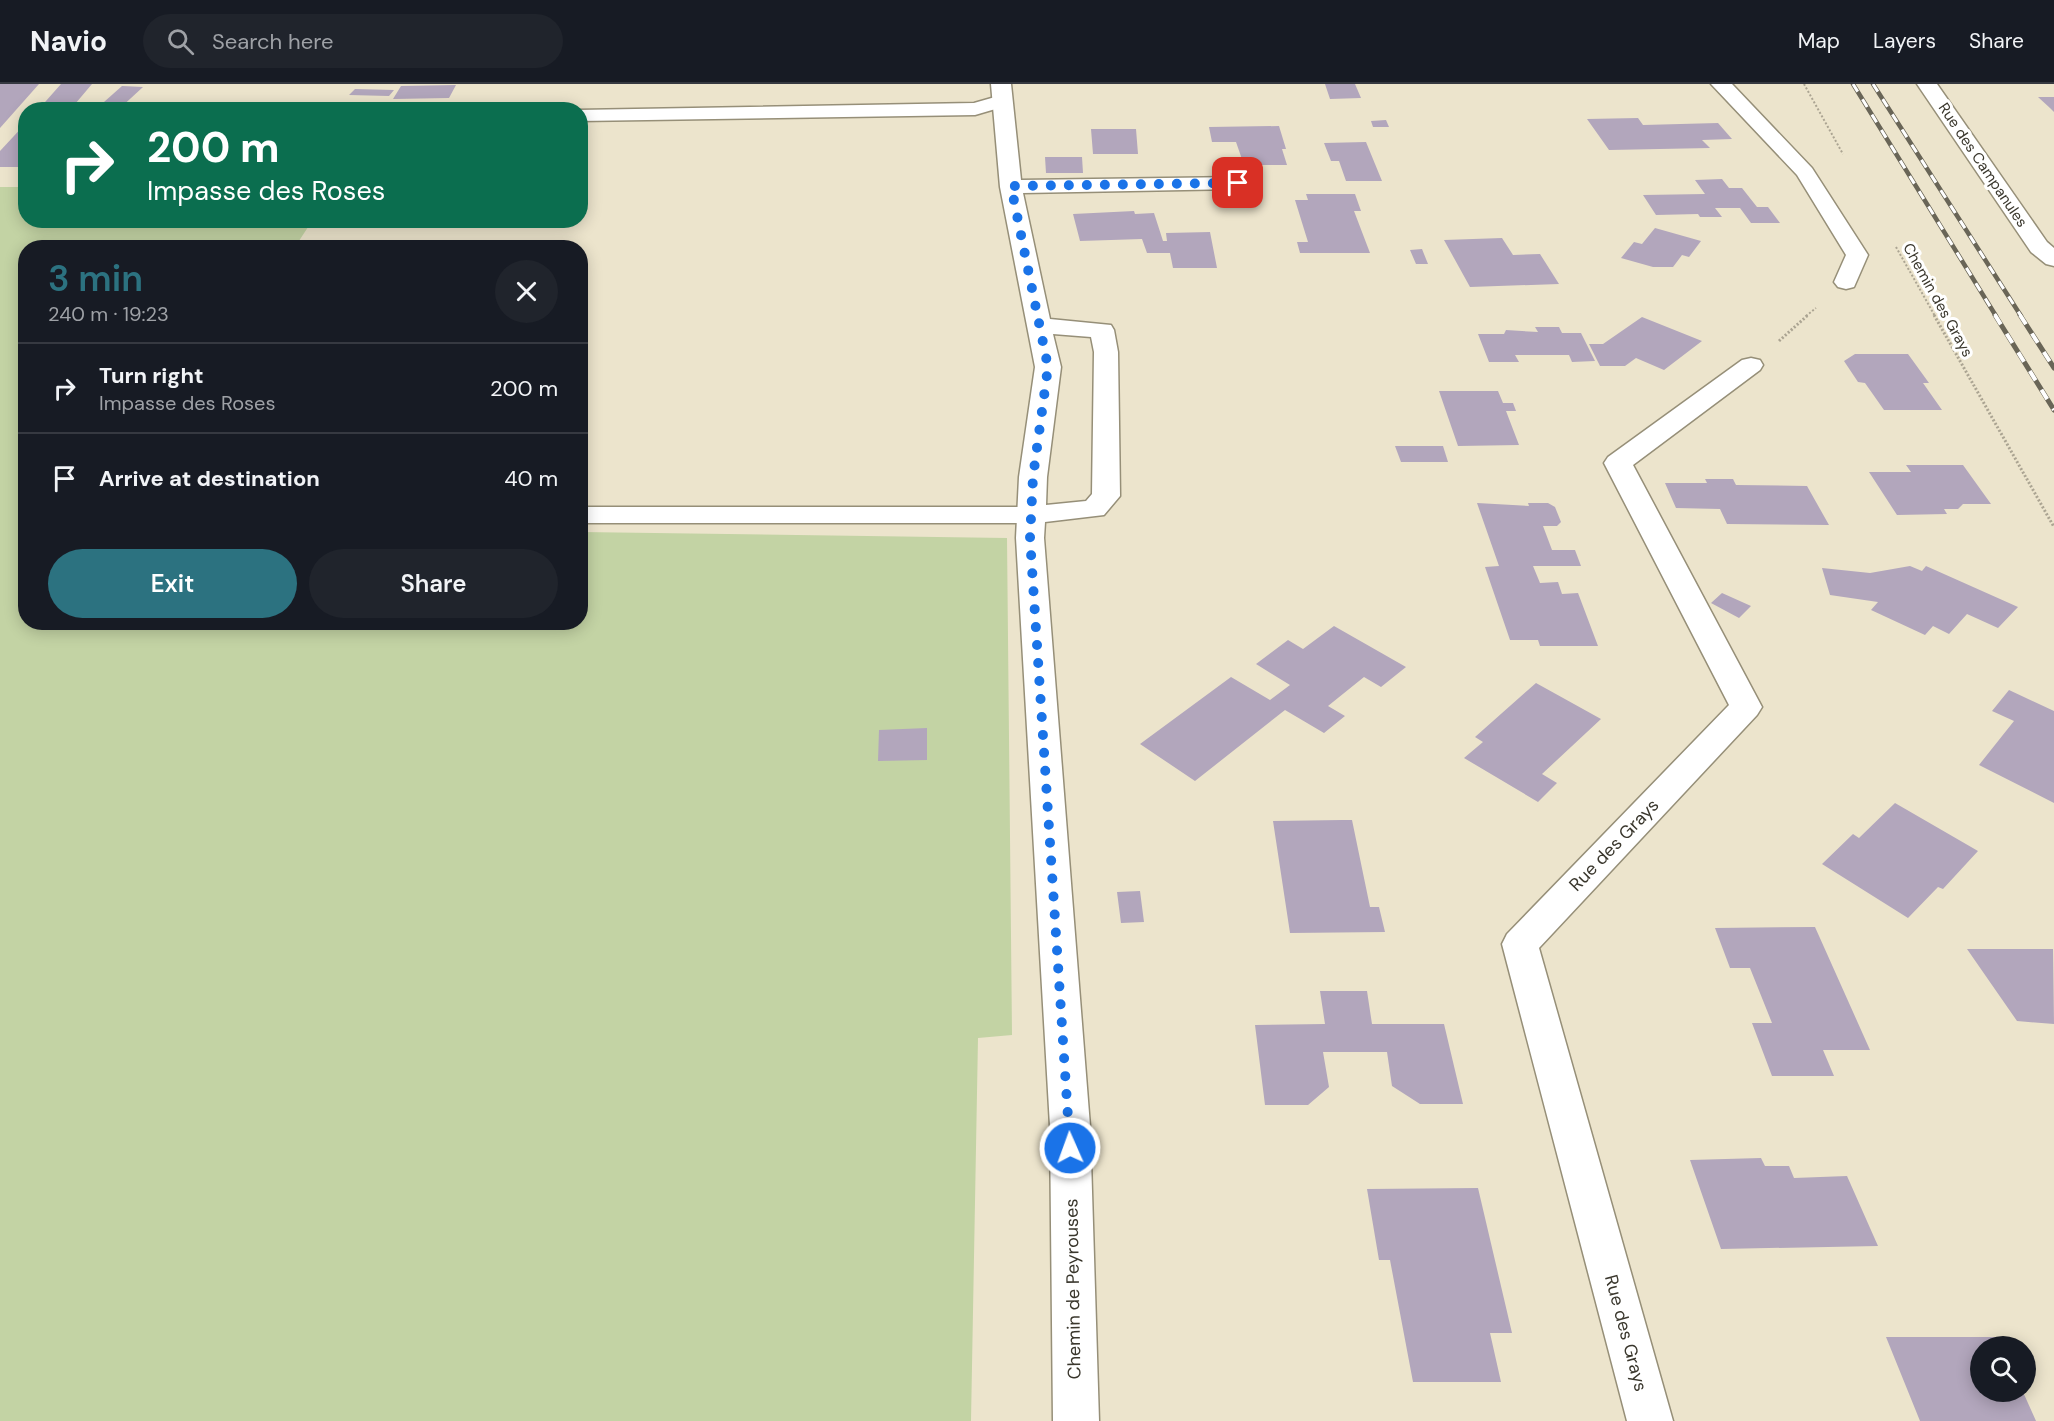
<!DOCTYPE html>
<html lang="en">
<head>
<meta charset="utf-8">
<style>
  :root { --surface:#171b24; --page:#20242c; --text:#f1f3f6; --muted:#9ea1a6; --line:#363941; --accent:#2c7280 }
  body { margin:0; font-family:"DM Sans",sans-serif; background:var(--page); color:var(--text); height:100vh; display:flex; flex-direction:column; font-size:22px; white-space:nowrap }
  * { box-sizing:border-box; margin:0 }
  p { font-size:20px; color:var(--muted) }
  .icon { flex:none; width:33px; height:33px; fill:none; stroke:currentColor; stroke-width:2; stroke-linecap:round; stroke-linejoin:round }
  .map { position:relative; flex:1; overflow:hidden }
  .drawer { position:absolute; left:18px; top:156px; width:570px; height:390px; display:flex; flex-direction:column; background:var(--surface); border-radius:24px; box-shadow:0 3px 15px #0003 }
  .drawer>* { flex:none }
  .hud { position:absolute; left:18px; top:18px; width:570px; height:126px; border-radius:24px; box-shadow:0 3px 15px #0003; background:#0b6e4f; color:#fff; overflow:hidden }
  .controls { position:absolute; left:1970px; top:1252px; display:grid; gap:12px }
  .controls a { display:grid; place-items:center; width:66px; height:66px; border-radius:50%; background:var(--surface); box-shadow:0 3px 15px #0003; font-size:30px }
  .pin { position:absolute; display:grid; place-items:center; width:51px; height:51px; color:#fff; margin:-26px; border-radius:12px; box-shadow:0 3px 9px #0006 }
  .me { position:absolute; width:66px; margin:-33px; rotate:358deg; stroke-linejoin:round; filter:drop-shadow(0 0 4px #0008) }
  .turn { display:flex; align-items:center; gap:21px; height:126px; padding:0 30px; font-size:27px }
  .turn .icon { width:78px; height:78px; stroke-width:2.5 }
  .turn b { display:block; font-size:42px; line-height:51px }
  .round { display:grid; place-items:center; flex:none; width:63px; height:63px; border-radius:32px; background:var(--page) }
  .head { display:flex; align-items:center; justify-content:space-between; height:102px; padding:0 30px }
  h1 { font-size:36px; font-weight:600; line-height:45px; color:var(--accent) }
  .button { display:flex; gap:12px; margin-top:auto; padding:12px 30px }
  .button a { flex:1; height:69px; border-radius:36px; background:var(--accent); color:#fff; font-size:24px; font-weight:600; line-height:69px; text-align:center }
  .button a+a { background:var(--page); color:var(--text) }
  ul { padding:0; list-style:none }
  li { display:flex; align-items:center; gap:18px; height:90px; padding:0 30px; border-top:2px solid var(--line) }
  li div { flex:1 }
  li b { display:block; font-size:22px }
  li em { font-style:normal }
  header { display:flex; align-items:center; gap:36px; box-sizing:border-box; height:84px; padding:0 30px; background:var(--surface); border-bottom:2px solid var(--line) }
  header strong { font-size:28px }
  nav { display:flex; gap:33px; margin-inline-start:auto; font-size:21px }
  .search { width:420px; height:54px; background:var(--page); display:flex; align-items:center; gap:15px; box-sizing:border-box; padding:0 21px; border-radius:33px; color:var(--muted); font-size:22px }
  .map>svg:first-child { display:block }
</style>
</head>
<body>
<header>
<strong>Navio</strong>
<div class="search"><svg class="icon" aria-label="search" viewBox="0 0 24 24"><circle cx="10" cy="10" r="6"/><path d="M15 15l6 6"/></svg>Search here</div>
<nav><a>Map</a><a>Layers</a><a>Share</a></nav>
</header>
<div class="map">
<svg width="2054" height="1337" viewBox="0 0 2054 1337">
  <rect width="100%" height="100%" fill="#ece4cc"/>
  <!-- green -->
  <path fill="#c3d3a4" d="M0,103H25L26,136L312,137L295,163L26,164V538H580L581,448L1007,454L1012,951L978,954L971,1337H0Z"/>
  <!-- building -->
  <path fill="#b2a6bc" d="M0,0H39L0,44Z
    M61,0H92L70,26H38Z
    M1325,0H1355L1361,14L1330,15Z
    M456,1L449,14L393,15L401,2Z
    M122,2L143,3L118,26H95Z
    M355,5L394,6L389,12L349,11Z
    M2038,13H2054V28L2050,24Z
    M1638,34L1643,41L1718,39L1732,55L1702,56L1710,64L1609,66L1587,35Z
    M1386,36L1389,43H1373L1371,37Z
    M26,39V77L20,83H0V67Z
    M1279,42L1286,65H1282L1287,81H1244L1236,58H1212L1209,43Z
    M1091,45H1136L1138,70H1093Z
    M1366,58L1382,97H1346L1339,77H1331L1324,59Z
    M1045,73H1082L1083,89H1046Z
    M1722,95L1729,104H1742L1757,123H1768L1780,139H1751L1740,124H1715L1722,133H1700L1698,130L1656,131L1643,111L1705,110L1695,96Z
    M1306,110H1355L1361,127H1354L1370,169H1300L1297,158H1308L1295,116H1308Z
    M1134,127L1135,130L1154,129L1163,157H1167L1166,149L1210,148L1217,184H1173L1170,169H1147L1142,155L1080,157L1073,130Z
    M1655,144L1701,157L1689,173L1682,171L1673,183H1653L1621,174L1634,158L1642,160Z
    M1502,154L1513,171L1540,170L1559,200L1470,203L1444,156Z
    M1422,165L1428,180H1416L1410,166Z
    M1642,233L1702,257L1664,286L1636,274L1625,282H1600L1589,260H1603Z
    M1535,243H1559L1562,249H1581L1595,277L1572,278L1569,271H1515L1519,278H1489L1478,250H1504L1506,246L1538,248Z
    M1855,270H1908L1929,299H1923L1942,326H1884L1865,299L1858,298L1844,277Z
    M1439,307H1498L1503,319H1513L1516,327H1506L1519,361L1458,362Z
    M1395,362H1443L1448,378H1401Z
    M1906,381H1963L1991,420H1963L1958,425H1944L1947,430L1897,431L1869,388H1911Z
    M1705,395H1733L1736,401L1807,402L1829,441L1727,440L1720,425L1676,424L1665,399H1707Z
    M1477,419L1529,422L1528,419H1548L1555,423L1561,438L1557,442H1543L1552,466H1575L1581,482H1533L1540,499L1558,498L1562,510L1578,509L1598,562H1540L1538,556H1510L1485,483L1499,482Z
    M1910,482L1922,487L1926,482L2018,523L1998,544L1967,530L1949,550L1933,542L1925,551L1871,526L1878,518L1830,511L1822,484L1870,489Z
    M1722,509L1751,522L1739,534L1711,519Z
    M1334,542L1406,583L1381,603L1364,593L1328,622L1345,632L1324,649L1285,626L1195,697L1140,660L1231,593L1270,616L1290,601L1256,580L1288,556L1303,565Z
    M1536,599L1601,635L1542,690L1557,699L1538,718L1464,674L1483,658L1475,653Z
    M2009,606L2054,627V719L1979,681L2014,637L1992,627Z
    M927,644V676L878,677L879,646Z
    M1895,719L1978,767L1943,805L1938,803L1908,834L1822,780L1853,750L1859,754Z
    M1342,736H1352L1370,823H1379L1385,848L1290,849L1273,737Z
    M1140,807L1144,838L1121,839L1117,808Z
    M1815,843L1870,966H1823L1834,992H1772L1752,939H1772L1750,884H1730L1715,844Z
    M1967,865H2053L2054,940L2017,937Z
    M1320,907H1367L1372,940H1444L1463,1020H1420L1392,1002L1387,968H1323L1329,1003L1308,1021H1265L1255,941L1325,940Z
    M1761,1074L1765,1082H1789L1794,1094L1847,1092L1878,1162L1721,1165L1690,1076Z
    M1478,1104L1512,1249H1490L1501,1298H1413L1390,1176H1379L1367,1105Z
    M1886,1253H1998L2003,1263H1980V1308H2023L2036,1337H1920Z"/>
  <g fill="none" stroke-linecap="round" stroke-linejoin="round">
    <defs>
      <path id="lane" d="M1002,11L1009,13L1012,17L1009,21L975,31L580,37V26H578L974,19Z
        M580,423H1030L1040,425L1044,431L1040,437L1030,439H580Z"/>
      <path id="street" d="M991,0H1011L1021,96L1238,93L1245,95L1249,99L1245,103L1238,105L1023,109L1050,235L1111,241L1114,246L1118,268L1120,412L1104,431L1045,438L1044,454L1090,1042L1099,1337H1053L1050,1042L1016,454L1019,393L1035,283L1000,103ZM1053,250L1091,253L1094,268L1092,410L1086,417L1046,421L1047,393L1061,283Z
        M1711,0H1732L1812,84L1868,171L1854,203L1846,205L1838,203L1834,198L1846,171L1797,91Z
        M1917,0H1937L2047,158L2054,164V182L2046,180L2031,168Z
        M1751,274L1760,276L1763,281L1760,286L1633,381L1762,623L1757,631L1539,864L1673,1337H1627L1502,860L1507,850L1729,621L1604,379L1608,373L1742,276Z"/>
    </defs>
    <!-- lane casing -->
    <use href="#lane" stroke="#968f78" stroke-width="3"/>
    <!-- street casing -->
    <use href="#street" stroke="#968f78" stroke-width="3"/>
    <!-- path-far1 -->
    <path stroke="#aba492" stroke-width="2" stroke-dasharray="2 2" stroke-linecap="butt" d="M1804,0L1843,70
      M1896,163L1935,232
      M1806,232L1816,224"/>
    <!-- path -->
    <path stroke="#aba492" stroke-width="3" stroke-dasharray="2 2" stroke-linecap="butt" d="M1934,231L2054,443
      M1779,257L1808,231"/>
    <!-- lane -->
    <use href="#lane" fill="#fff" fill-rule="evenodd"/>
    <!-- street -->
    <use href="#street" fill="#fff" fill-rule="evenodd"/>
    <defs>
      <path id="rail-far1" d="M1853,0L1996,232
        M1873,0L2021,232"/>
      <path id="rail" d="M1995,231L2054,326
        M2020,231L2054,284"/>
    </defs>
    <!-- rail-far1 casing -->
    <use href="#rail-far1" stroke="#696557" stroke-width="4.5"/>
    <!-- rail casing -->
    <use href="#rail" stroke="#696557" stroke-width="5"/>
    <!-- rail-far1 -->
    <use href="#rail-far1" stroke="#fff" stroke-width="3" stroke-dasharray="9" stroke-linecap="butt"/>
    <!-- rail -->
    <use href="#rail" stroke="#fff" stroke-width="4" stroke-dasharray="11" stroke-linecap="butt"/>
  </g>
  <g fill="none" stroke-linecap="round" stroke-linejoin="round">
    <!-- route -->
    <path stroke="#1a73e8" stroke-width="10" stroke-dasharray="0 18" d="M1070,1064L1030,454L1033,393L1048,283L1011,102L1238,99"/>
  </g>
  <g text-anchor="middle" stroke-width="6" stroke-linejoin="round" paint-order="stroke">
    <!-- far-street labels -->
    <g font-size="15" fill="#3a372d" stroke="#fff">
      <text transform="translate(1983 81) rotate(56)" y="5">Rue des Campanules</text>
      <text transform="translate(1938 216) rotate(61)" y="5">Chemin des Grays</text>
    </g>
    <!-- street labels -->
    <g font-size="18" fill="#3a372d" stroke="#fff">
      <text transform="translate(1614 761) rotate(-46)" y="6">Rue des Grays</text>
      <text transform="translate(1073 1205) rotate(-91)" y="6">Chemin de Peyrouses</text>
      <text transform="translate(1626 1249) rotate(75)" y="6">Rue des Grays</text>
    </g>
  </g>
</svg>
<div class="controls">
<a><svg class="icon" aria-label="search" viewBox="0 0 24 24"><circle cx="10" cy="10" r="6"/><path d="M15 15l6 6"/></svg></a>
</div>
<div class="pin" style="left:1238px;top:99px;background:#d93025"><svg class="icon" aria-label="arrive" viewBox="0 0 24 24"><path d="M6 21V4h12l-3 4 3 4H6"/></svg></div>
<svg class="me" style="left:1070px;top:1064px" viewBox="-20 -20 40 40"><circle r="17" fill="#1a73e8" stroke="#fff" stroke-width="3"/><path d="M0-11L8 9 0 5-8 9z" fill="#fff"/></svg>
<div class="hud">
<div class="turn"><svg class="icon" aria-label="right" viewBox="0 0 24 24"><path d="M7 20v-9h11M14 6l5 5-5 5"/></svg><div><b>200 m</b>Impasse des Roses</div></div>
</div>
<section class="drawer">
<div class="head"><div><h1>3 min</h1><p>240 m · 19:23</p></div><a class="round"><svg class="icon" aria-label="close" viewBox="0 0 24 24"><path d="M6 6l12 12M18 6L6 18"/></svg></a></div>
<ul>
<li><svg class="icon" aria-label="right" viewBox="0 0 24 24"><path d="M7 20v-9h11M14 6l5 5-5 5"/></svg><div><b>Turn right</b><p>Impasse des Roses</p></div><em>200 m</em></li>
<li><svg class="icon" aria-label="arrive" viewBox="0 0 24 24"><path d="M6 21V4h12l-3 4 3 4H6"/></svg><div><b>Arrive at destination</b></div><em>40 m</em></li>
</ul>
<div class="button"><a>Exit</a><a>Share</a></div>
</section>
</div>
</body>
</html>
